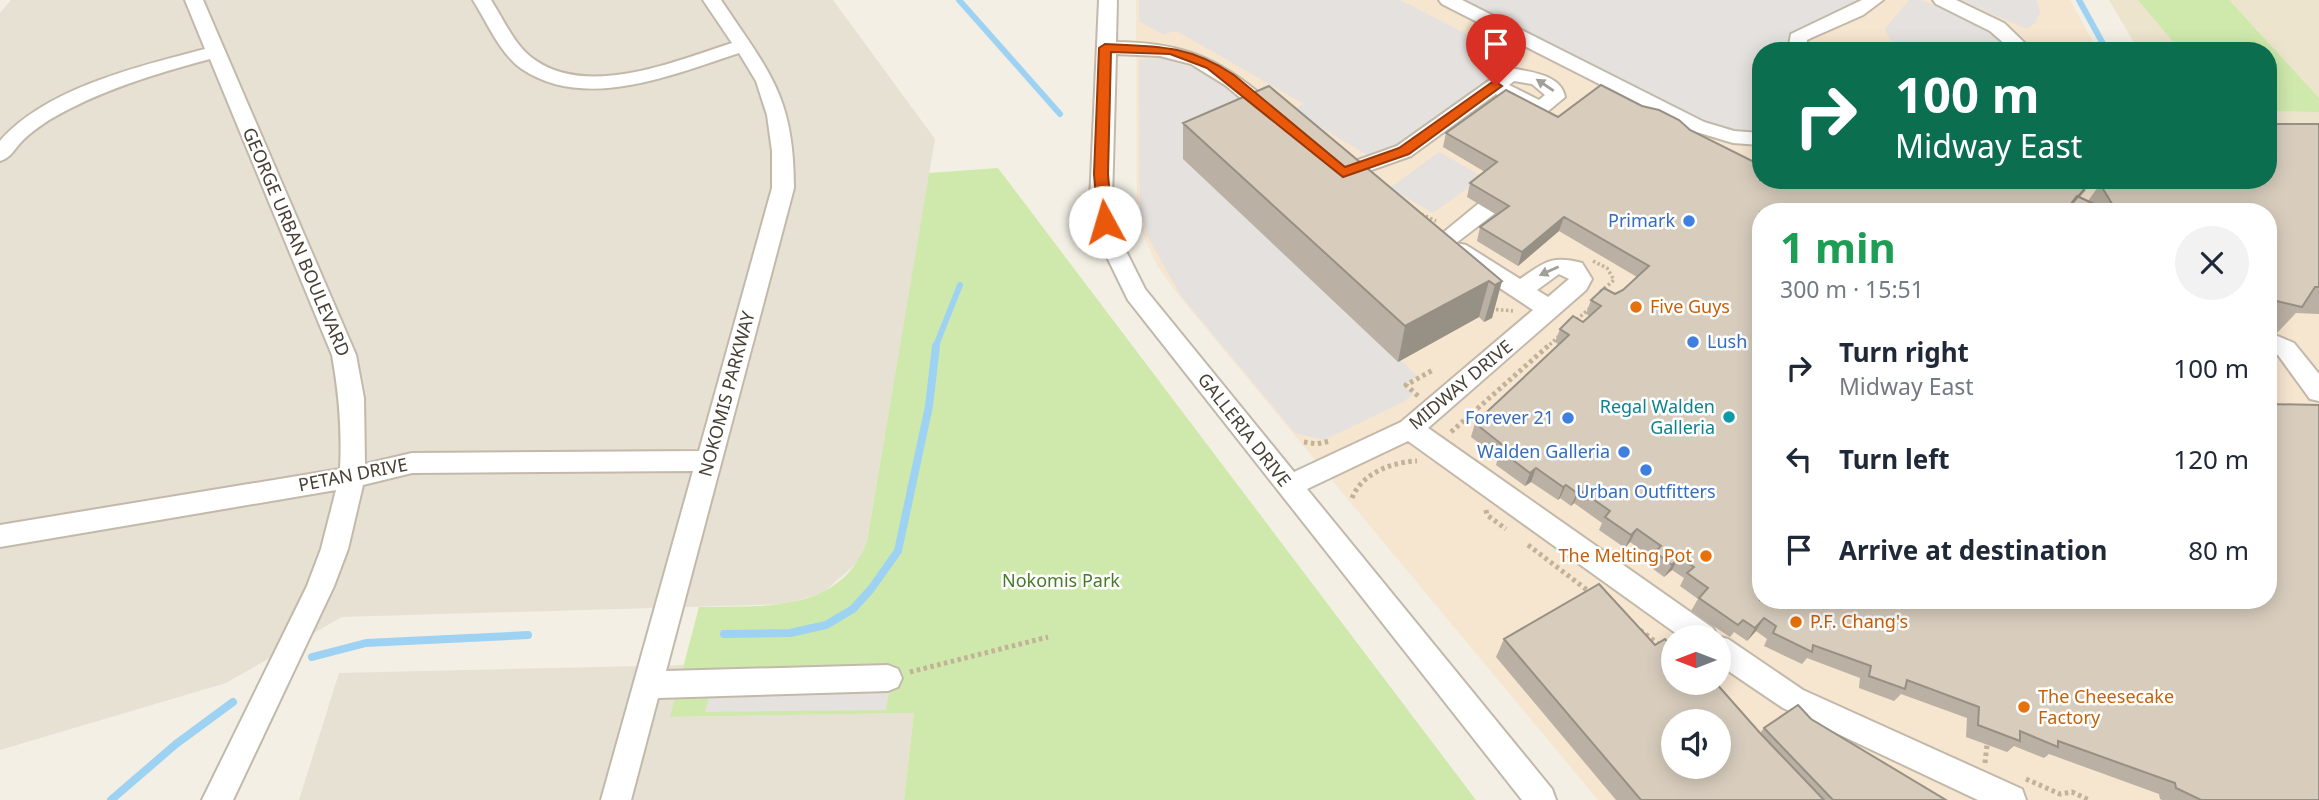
<!DOCTYPE html>
<html lang="en">
<head>
<meta charset="utf-8">
<style>
  :root { --surface:#fff; --page:#f2f2f3; --text:#1f2937; --muted:#747a83 }
  body { margin:0; font-family:"Noto Sans",sans-serif; background:var(--page); color:var(--text); height:100vh; display:flex; flex-direction:column; font-size:26px; white-space:nowrap }
  * { box-sizing:border-box; margin:0 }
  p { font-size:23px; color:var(--muted) }
  .icon { flex:none; width:38px; height:38px; fill:none; stroke:currentColor; stroke-width:2; stroke-linecap:round; stroke-linejoin:round }
  .map { position:relative; flex:1; overflow:hidden }
  .panel { position:absolute; left:1752px; top:203px; width:525px; height:406px; display:flex; flex-direction:column; background:var(--surface); border-radius:28px; box-shadow:0 4px 18px #0003 }
  .panel>* { flex:none }
  .hud { position:absolute; left:1752px; top:42px; width:525px; height:147px; border-radius:28px; box-shadow:0 4px 18px #0003; background:#0b6e4f; color:#fff; overflow:hidden }
  .needle { width:46px; rotate:270deg }
  .buttons { position:absolute; left:1661px; top:625px; display:grid; gap:14px }
  .buttons a { display:grid; place-items:center; width:70px; height:70px; border-radius:50%; background:var(--surface); box-shadow:0 4px 18px #0003; font-size:35px }
  .pin { position:absolute; display:grid; place-items:center; width:60px; height:60px; color:#fff; margin:-72px -30px; border-radius:50% 50% 50% 0; rotate:-45deg; box-shadow:0 0 7px #0007 }
  .pin .icon { rotate:45deg }
  .me { position:absolute; width:77px; margin:-38px; rotate:354deg; stroke-linejoin:round; filter:drop-shadow(0 0 5px #0008) }
  .turn { display:flex; align-items:center; gap:24px; height:147px; padding:0 28px; font-size:32px }
  .turn .icon { width:91px; height:91px; stroke-width:2.5 }
  .turn b { display:block; font-size:49px; line-height:60px }
  .round { display:grid; place-items:center; flex:none; width:74px; height:74px; border-radius:37px; background:var(--page) }
  .summary { display:flex; align-items:center; justify-content:space-between; height:119px; padding:0 28px }
  h1 { font-size:42px; font-weight:700; line-height:52px; color:#1e9e55 }
  ul { padding:0; list-style:none }
  li { display:flex; align-items:center; gap:21px; height:91px; padding:0 28px }
  li div { flex:1 }
  li b { display:block; font-size:26px }
  li em { font-style:normal }
  .map>svg:first-child { display:block }
</style>
</head>
<body>
<div class="map">
<svg width="2319" height="800" viewBox="0 0 2319 800">
  <rect width="100%" height="100%" fill="#f3efe5"/>
  <!-- residential -->
  <path fill="#e7e1d3" d="M11,0H833L935,139L867,541L859,561L824,592L787,604L342,617L226,683L0,750V13Z
    M684,665L671,717L914,713L904,800H299L339,673Z"/>
  <!-- commercial -->
  <path fill="#f6e5cf" fill-rule="evenodd" d="M1136,0H2070L2098,51H1760V180H2268V125H2319V800H1598L1292,432L1176,292L1157,265L1144,236L1137,209ZM1760,212H2268V600H1760ZM1673,637H1718V682H1673ZM1673,721H1718V766H1673Z"/>
  <!-- education -->
  <path fill="#ede4ce" d="M2109,0H2319V125H2268V51H2139Z"/>
  <!-- green -->
  <path fill="#cfe9ac" d="M2138,0H2229L2319,98V112L2268,111V51H2181Z
    M998,168L1476,800H904L914,713L670,717L699,607C762,606 841,614 867,541L929,173Z"/>
  <!-- parking -->
  <path fill="#e4e1de" d="M1139,0H1400L1517,60L1398,145L1367,155L1292,110L1304,104L1177,31L1163,34L1139,21Z
    M1448,0H1874L1804,34L1797,51H1760V139H1749L1733,137Z
    M1909,0H1921L1965,18L2000,41L2010,51H1900L1894,47L1885,29Z
    M1960,0H2036L2040,11L2036,22L2027,29Z
    M1161,58L1199,70L1213,78L1245,104L1401,360L1417,376L1402,385L1413,394L1403,402L1324,440L1295,433L1181,296L1147,235L1140,209L1139,60Z
    M1439,152L1483,177L1433,213L1390,188Z
    M892,672L886,710L705,712L715,677Z"/>
  <g fill="none" stroke-linecap="round" stroke-linejoin="round">
    <!-- stream-far1 -->
    <path stroke="#9ed2f3" stroke-width="6" d="M959,0L1060,114
      M2079,0L2107,51
      M935,348L960,285"/>
    <!-- stream -->
    <path stroke="#9ed2f3" stroke-width="8" d="M724,634L790,633L826,625L853,609L871,589L898,551L929,406L936,346
      M312,657L366,643L528,635
      M111,800L176,744L233,702"/>
    <defs>
      <path id="minor" d="M185,0H203L356,355L364,398L365,464L412,453L699,451L772,188V151L767,115L756,81L739,53C674,74 586,112 522,69C500,54 487,22 473,0H491C504,20 515,47 535,60C589,98 676,61 732,43L703,0H721C769,72 794,96 794,188L666,671L888,665L898,669L902,678L898,687L888,691L658,698L631,800H601L693,471L412,473L363,485L348,549L334,586L233,800H202L307,586L321,549L336,490L0,547V525L340,469C342,430 339,394 332,355L210,59C154,74 98,91 49,120C40,126 30,133 23,140C15,148 11,158 0,161V141C46,88 140,66 205,49Z
        M1099,0H1117L1116,42C1174,43 1209,53 1254,89C1264,97 1276,105 1283,115L1280,119H1266L1225,85L1191,64L1160,56L1116,54L1112,201L1125,249L1145,289L1294,472L1401,422L1533,310L1450,255L1447,250L1449,247L1436,246L1433,241L1478,204L1486,202L1494,204L1497,209L1494,214L1456,243L1466,245L1520,279C1545,262 1551,255 1582,263L1592,279L1586,290L1428,428L1713,628L1717,636L1728,639L1803,690L2022,789L2026,800H1978L1783,708L1718,664V637H1681L1408,441L1307,489L1552,789L1556,800H1522L1128,300L1103,249L1090,201ZM1559,274L1569,279L1548,297L1537,290Z
        M1439,0H1462L1704,122L1734,131L1760,133V145L1733,143L1690,130L1442,4Z
        M1862,0H1883L1863,15L1811,38L1807,40L1806,51H1788L1791,34Z
        M1933,0H1956L2004,23L2033,51H2013L1990,31L1936,4Z
        M1511,68C1529,72 1561,74 1565,97L1547,112L1540,114L1496,94L1411,156L1343,180L1336,178L1333,173L1336,168L1397,146L1504,70ZM1514,81L1532,84L1545,95L1539,100L1509,85Z
        M2268,332L2294,343L2319,374V401L2310,399L2278,355L2268,351Z"/>
    </defs>
    <!-- minor casing -->
    <use href="#minor" stroke="#c2b9aa" stroke-width="4"/>
    <!-- path-far1 -->
    <path stroke="#c1b298" stroke-width="3.5" stroke-dasharray="2.5 2.5" stroke-linecap="butt" d="M1864,49L1871,51
      M1421,214L1436,221
      M1593,261L1607,268L1614,280L1600,292
      M1491,309L1513,311
      M1573,323L1590,308
      M1546,348L1559,336"/>
    <!-- path -->
    <path stroke="#c1b298" stroke-width="5" stroke-dasharray="3.5 3.5" stroke-linecap="butt" d="M1418,396L1406,385L1433,370
      M1451,432L1548,346
      M1304,442L1317,444L1330,441
      M1352,498C1362,473 1392,462 1417,461
      M1486,510L1487,515L1506,529
      M1528,545L1591,593
      M1640,630L1661,646
      M910,672L1048,637
      M1985,763L1987,745
      M2026,779L2060,794L2072,792L2089,800"/>
    <!-- minor -->
    <use href="#minor" fill="#fff" fill-rule="evenodd"/>
  </g>
  <!-- wall -->
  <path fill="#bab0a3" d="M1558,117L1690,130L1758,164L1760,158V180L2086,190L2080,197L2088,201L2100,184L2319,124V314L2296,313L2277,333L2268,331V212H1760L2319,800H2162L2160,799L2159,794L2049,754L2044,758L2014,746L2007,752L1966,737L1967,718L1901,694L1894,701L1859,688L1860,678L1807,658L1802,664L1764,646L1767,639L1756,631L1747,641L1734,632L1730,637L1691,611L1698,599L1680,586L1684,578L1672,570L1664,577L1648,565L1652,558L1630,542L1625,548L1599,530L1602,523L1574,503L1571,506L1560,498L1558,500L1531,482L1525,486L1496,465L1498,458L1471,437L1475,423L1559,345L1555,342L1560,329L1583,322L1590,316L1586,314L1591,300L1615,294L1623,290L1637,277L1559,231L1518,266L1477,241L1480,227L1497,215L1467,197L1470,183L1485,172L1443,147L1446,133Z
    M1183,123L1502,281L1492,318L1484,322L1479,317L1398,362L1183,159Z
    M1504,639L1673,682L1760,733L1764,728L1811,719L1946,800H1616L1496,657Z"/>
  <!-- shaded-wall -->
  <path fill="#979084" d="M1564,217L1559,231L1518,266L1522,252Z
    M1489,281L1479,317L1398,362L1405,326Z
    M1502,281L1492,318L1484,322L1495,285Z
    M1536,468L1531,482L1525,486L1530,473Z
    M1566,485L1560,498L1558,500L1563,487Z
    M1580,490L1574,503L1571,506L1577,493Z
    M1637,529L1630,542L1625,548L1631,535Z
    M1679,557L1672,570L1664,577L1672,565Z
    M1764,618L1756,631L1747,641L1755,628Z"/>
  <!-- building -->
  <path fill="#d8cdbd" stroke="#979084" stroke-width="2" fill-rule="evenodd" d="M1601,85L1642,106L1659,110L1679,120L1690,130L1758,164H1760V180H2092L2065,212H1760V600H2268V404L2319,405V800H2201L2176,788L2175,783L2058,741V747L2020,731V741L1978,725L1979,707L1907,680L1905,689L1869,676L1871,666L1813,645L1812,652L1773,633L1776,626L1764,618L1755,628L1743,620L1738,625L1699,598L1708,588L1687,573L1694,567L1679,557L1672,565L1655,552L1661,546L1637,529L1631,535L1605,517L1610,511L1580,490L1577,493L1566,485L1563,487L1536,468L1530,473L1501,451L1505,447L1475,423L1569,335L1560,329L1573,316L1583,322L1601,306L1591,300L1604,288L1615,294L1623,290L1649,266L1564,217L1522,252L1480,227L1509,206L1470,183L1497,162L1446,133L1506,90L1558,117Z
    M1269,86L1502,281L1495,285L1489,281L1405,326L1183,123Z
    M2274,124H2319V287H2315L2302,307L2268,299V212H2117L2100,184L2108,180H2268V127Z
    M2077,196L2111,212H2085L2070,205Z
    M1599,584L1655,645L1665,639L1673,648V682H1715L1760,733L1824,800H1641L1504,639ZM1673,721H1718V766H1673Z
    M1798,705L1811,719L1946,800H1833L1764,728Z"/>
  <!-- one-way arrows -->
  <defs><path id="oneway-solid" d="M-6-.8H1V-3.2L6.5 0L1 3.2V.8H-6Z" transform="scale(1.75)"/></defs>
  <g fill="#a29f9a">
    <use href="#oneway-solid" transform="translate(1545 85) rotate(-146)"/>
    <use href="#oneway-solid" transform="translate(1549 271) rotate(156)"/>
  </g>
  <!-- route -->
  <path fill="#ea580c" stroke="#983908" stroke-width="2" d="M1105,44C1157,46 1189,45 1234,75L1345,167L1399,148L1491,83L1496,82L1502,86L1409,154L1343,177L1207,68L1170,54L1111,52L1108,174L1112,222L1105,227L1098,222L1094,174L1099,48Z"/>
  <!-- markers -->
  <g fill="#3f7fe0" stroke="#fff" stroke-width="2.5">
    <circle cx="1689" cy="221" r="7"/>
    <circle cx="1693" cy="342" r="7"/>
    <circle cx="1568" cy="418" r="7"/>
    <circle cx="1624" cy="452" r="7"/>
    <circle cx="1646" cy="470" r="7"/>
  </g>
  <g fill="#e8710a" stroke="#fff" stroke-width="2.5">
    <circle cx="1636" cy="307" r="7"/>
    <circle cx="1706" cy="556" r="7"/>
    <circle cx="1796" cy="622" r="7"/>
    <circle cx="2024" cy="707" r="7"/>
  </g>
  <circle fill="#0f9aa8" stroke="#fff" stroke-width="2.5" cx="1729" cy="417" r="7"/>
  <g text-anchor="middle" stroke-width="5" stroke-linejoin="round" paint-order="stroke">
    <!-- shop labels -->
    <g font-size="18" fill="#366cbe" stroke="#fff" text-anchor="end">
      <text x="1675" y="227">Primark</text>
      <text x="1707" y="348" text-anchor="start">Lush</text>
      <text x="1554" y="424">Forever 21</text>
      <text x="1610" y="458">Walden Galleria</text>
      <text x="1646" y="498" text-anchor="middle">Urban Outfitters</text>
    </g>
    <!-- street labels -->
    <g font-size="18" fill="#463f34" stroke="#fff">
      <text transform="translate(296 242) rotate(67)" y="6">GEORGE URBAN BOULEVARD</text>
      <text transform="translate(1461 385) rotate(-40)" y="6">MIDWAY DRIVE</text>
      <text transform="translate(727 394) rotate(-75)" y="6">NOKOMIS PARKWAY</text>
      <text transform="translate(1244 430) rotate(52)" y="6">GALLERIA DRIVE</text>
      <text transform="translate(353 475) rotate(-11)" y="6">PETAN DRIVE</text>
    </g>
    <!-- food labels -->
    <g font-size="18" fill="#c56008" stroke="#fff" text-anchor="start">
      <text x="1650" y="313">Five Guys</text>
      <text x="1692" y="562" text-anchor="end">The Melting Pot</text>
      <text x="1810" y="628">P.F. Chang's</text>
      <text x="2038" y="703">The Cheesecake<tspan x="2038" dy="21">Factory</tspan></text>
    </g>
    <!-- culture labels -->
    <g font-size="18" fill="#0d838f" stroke="#fff" text-anchor="end">
      <text x="1715" y="413">Regal Walden<tspan x="1715" dy="21">Galleria</tspan></text>
    </g>
    <!-- park labels -->
    <g font-size="18" fill="#477a25" stroke="#fff">
      <text x="1061" y="587">Nokomis Park</text>
    </g>
  </g>
</svg>
<div class="buttons">
<a><svg class="needle" viewBox="-14 -14 28 28"><path d="M0-13l5 13h-10z" fill="#e53935"/><path d="M0 13l5-13h-10z" fill="#747a83"/></svg></a>
<a><svg class="icon" aria-label="sound" viewBox="0 0 24 24"><path d="M4 9h4l5-4v14l-5-4H4zM17 9q2 3 0 6"/></svg></a>
</div>
<div class="pin" style="left:1496px;top:86px;background:#d93025"><svg class="icon" aria-label="arrive" viewBox="0 0 24 24"><path d="M6 21V4h12l-3 4 3 4H6"/></svg></div>
<svg class="me" style="left:1105px;top:222px" viewBox="-20 -20 40 40"><circle r="19" fill="#fff"/><path d="M0-13L10 11 0 6-10 11z" fill="#ea580c"/></svg>
<div class="hud">
<div class="turn"><svg class="icon" aria-label="right" viewBox="0 0 24 24"><path d="M7 20v-9h11M14 6l5 5-5 5"/></svg><div><b>100 m</b>Midway East</div></div>
</div>
<section class="panel">
<div class="summary"><div><h1>1 min</h1><p>300 m · 15:51</p></div><a class="round"><svg class="icon" aria-label="close" viewBox="0 0 24 24"><path d="M6 6l12 12M18 6L6 18"/></svg></a></div>
<ul>
<li><svg class="icon" aria-label="right" viewBox="0 0 24 24"><path d="M7 20v-9h11M14 6l5 5-5 5"/></svg><div><b>Turn right</b><p>Midway East</p></div><em>100 m</em></li>
<li><svg class="icon" aria-label="left" viewBox="0 0 24 24"><path d="M17 20v-9H6M10 6l-5 5 5 5"/></svg><div><b>Turn left</b></div><em>120 m</em></li>
<li><svg class="icon" aria-label="arrive" viewBox="0 0 24 24"><path d="M6 21V4h12l-3 4 3 4H6"/></svg><div><b>Arrive at destination</b></div><em>80 m</em></li>
</ul>
</section>
</div>
</body>
</html>
